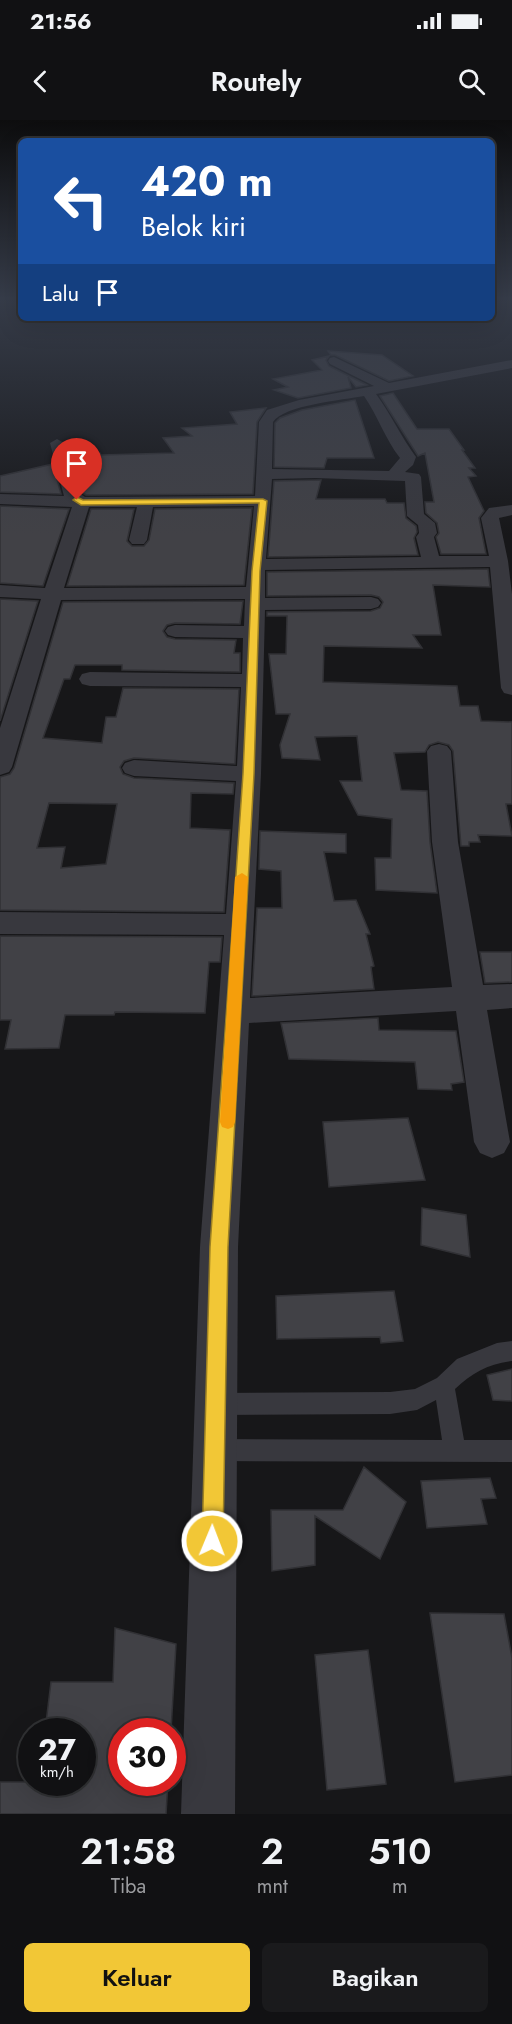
<!DOCTYPE html>
<html lang="id">
<head>
<meta charset="utf-8">
<style>
  :root { --surface:#111113; --page:#1a1a1c; --text:#f1f3f6; --muted:#9c9da0; --line:#303133; --accent:#f2c736 }
  body { margin:0; font-family:Jost,sans-serif; background:var(--page); color:var(--text); height:100vh; display:flex; flex-direction:column; font-size:22px; white-space:nowrap }
  * { box-sizing:border-box; margin:0 }
  p { font-size:20px; color:var(--muted) }
  .icon { flex:none; width:33px; height:33px; fill:none; stroke:currentColor; stroke-width:2; stroke-linecap:round; stroke-linejoin:round }
  .map { position:relative; height:1694px; overflow:hidden }
  .panel { display:flex; flex-direction:column; background:var(--surface); flex:1 }
  .panel>* { flex:none }
  .guide { position:absolute; left:18px; top:18px; width:477px; height:183px; border-radius:9px; box-shadow:0 6px 24px #0002,0 0 0 2px var(--line); background:#1a4fa0; color:#fff; overflow:hidden }
  .speed { position:absolute; left:18px; top:1598px; display:flex; gap:12px; font-size:30px; font-weight:700; text-align:center }
  .speed>* { display:grid; place-content:center; width:78px; height:78px; border-radius:50%; background:var(--surface); box-shadow:0 6px 24px #0002,0 0 0 2px var(--line); line-height:1 }
  .speed small { font-size:15px; font-weight:400 }
  .speed .limit { border:9px solid #d22; background:#fff; color:#111 }
  .pin { position:absolute; display:grid; place-items:center; width:51px; height:51px; color:#fff; margin:-62px -26px; border-radius:50% 50% 50% 0; rotate:-45deg; box-shadow:0 0 6px #0007 }
  .pin .icon { rotate:45deg }
  .me { position:absolute; width:66px; margin:-33px; rotate:1deg; stroke-linejoin:round; filter:drop-shadow(0 0 4px #0008) }
  .turn { display:flex; align-items:center; gap:21px; height:126px; padding:0 24px; font-size:27px }
  .turn .icon { width:78px; height:78px; stroke-width:2.5 }
  .turn b { display:block; font-size:42px; line-height:51px }
  .then { display:flex; align-items:center; height:57px; padding:0 24px; background:#0003; gap:12px; font-size:22px }
  .eta { display:flex; justify-content:space-evenly; align-items:center; height:102px; text-align:center }
  .eta b { font-size:36px; font-weight:600; line-height:42px }
  .action { display:flex; gap:12px; margin-top:auto; padding:12px 24px }
  .action a { flex:1; height:69px; border-radius:9px; background:var(--accent); color:#111; font-size:24px; font-weight:600; line-height:69px; text-align:center }
  .action a+a { background:var(--page); color:var(--text) }
  .status { display:flex; justify-content:space-between; align-items:center; height:42px; padding:0 30px; background:var(--surface); direction:ltr }
  .status svg { height:16px; fill:currentColor }
  header { display:flex; justify-content:space-between; align-items:center; height:78px; padding:0 24px; background:var(--surface); font-size:27px; font-weight:600 }
  .map>svg:first-child { display:block }
</style>
</head>
<body>
<div class="status"><b>21:56</b><svg viewBox="0 0 49 12"><path d="M0 12V9h3v3zM5 12V6h3v6zM10 12V3h3v9zM15 12V0h3v12zM26 1h20v11H26zM47 4h2v5h-2z"/></svg></div>
<header><svg class="icon" aria-label="back" viewBox="0 0 24 24"><path d="M15 5l-7 7 7 7"/></svg>Routely<svg class="icon" aria-label="search" viewBox="0 0 24 24"><circle cx="10" cy="10" r="6"/><path d="M15 15l6 6"/></svg></header>
<div class="map">
<svg width="512" height="1694" viewBox="0 0 512 1694">
  <rect width="100%" height="100%" fill="#171719"/>
  <!-- building -->
  <path fill="#414146" stroke="#313135" stroke-width="1.5" fill-rule="evenodd" d="M328,231L382,235L413,256L389,261L335,235H331Z
    M329,236L326,240L329,246L367,265L356,267L348,257L351,268L298,278L274,270L288,267L273,259L322,250L312,240Z
    M393,273L417,309H449L464,330H462L475,348H469L476,356L468,357L484,391L479,398L486,434H441L436,417L439,413L437,403L426,393L425,382H434L425,333L418,336L380,276Z
    M355,280L374,338H327L324,348L274,347L275,303L280,298L302,290Z
    M266,288L257,302L253,374L86,375L81,372L70,337L100,333L101,335L174,333L163,318L192,316L182,308L237,304L230,292Z
    M53,344L61,374L0,372V356Z
    M321,360L316,379H385L387,383H404L406,398L416,406L417,412L414,418L418,435L268,437L274,361Z
    M0,386L69,389L43,466L0,463Z
    M252,388L244,465L67,466L91,389H134L127,421L132,426H144L149,420L155,389Z
    M488,449L490,467L433,465L441,515H413L422,528L324,526L323,562L457,566L460,586H478L481,601L512,602V684H506L512,716L478,715L480,722H469V726H461L453,631L449,625L438,622L429,625L425,632L394,633L401,670L427,671L430,722L437,773L376,770L375,738H391L392,699L358,695L340,661H362L357,616L315,617L320,640L282,638L280,625L290,594H276L269,534H286L287,496H267V492L371,491L380,488L383,482L379,477L371,475L267,476V452Z
    M0,479L38,481L0,601Z
    M243,481L240,504L175,503L167,505L163,511L167,517L175,519L236,520L234,533H240V552L122,550V545H75L70,559H64L43,618L102,623L106,597H116L123,568L239,569L235,644L134,638L124,641L120,647L123,654L134,658L234,663L233,674L191,673L190,708L230,710L224,792L0,790V657L10,654L14,648L63,482ZM49,683L117,684L106,744L61,748L65,727L37,728Z
    M260,711L346,714V733L324,732L334,781L356,780L370,814H366L374,846L371,847L374,869L252,876L257,788H282L281,751L259,749Z
    M0,816L222,817L220,842H209L205,893L115,892L114,895H65L59,928L5,929L11,900H0Z
    M480,832H512V862L485,863Z
    M378,898L379,910L456,911L464,962L451,964L452,970L418,969L415,942L289,939L281,903Z
    M408,998L425,1060L329,1067L323,1002Z
    M422,1088L466,1095L470,1137L421,1125Z
    M394,1171L403,1221L381,1223L380,1217L277,1219L276,1176Z
    M512,1249V1281L493,1280L487,1255Z
    M364,1347L406,1382L380,1439L315,1396V1445L272,1451L271,1390H343Z
    M490,1358L496,1378L481,1379L487,1404L427,1408L421,1361Z
    M430,1493L504,1494L512,1538V1655L455,1662Z
    M115,1508L176,1524L171,1611H122V1662H168L166,1694H0V1662H82V1611H45L51,1562H113Z
    M368,1530L386,1664L327,1670L315,1535Z"/>
  <g fill="none" stroke-linecap="round" stroke-linejoin="round">
    <!-- lane -->
    <path fill="#38383e" fill-rule="evenodd" d="M512,1221V1241C488,1244 472,1253 455,1269L464,1320H512V1342L217,1341L209,1338L206,1330L209,1322L217,1319L442,1320L436,1280L417,1290L390,1294L217,1295L209,1292L206,1284L209,1276L217,1273L390,1272L415,1269L437,1258L457,1239L497,1223Z"/>
    <!-- street -->
    <path fill="#38383e" fill-rule="evenodd" d="M334,237L389,263L512,240V248L376,274C391,294 401,317 416,337L413,345L405,352L419,354L421,357L424,394L435,403L437,413L434,417L439,436H489L481,398L489,388L512,385V395L499,398L508,441L512,474V575L504,573L501,568L490,447L265,450V478L371,477L378,479L381,483L378,487L371,489L265,490L261,654L250,878L452,867L432,722L427,631L431,626L439,624L447,626L451,631L458,722L483,865L512,864V888L487,890L510,1022L504,1033L492,1038L480,1033L474,1022L456,891L249,903L238,1127L235,1694H181L200,1127L224,815L0,814V792L226,794L236,661L134,656L125,653L122,648L125,643L134,640L237,646L241,567L90,566L82,564L79,559L82,554L90,552L242,554L243,518L175,517L168,515L165,511L168,507L175,505L244,506L245,479L61,480L12,647L9,652L0,655V608L41,479L0,477V465L45,468L72,387L0,384V374L64,376L50,323L57,319L64,323L79,373L85,377L255,376L259,302L267,290L299,280L374,266L330,244L328,241L330,238ZM364,276C378,296 385,319 400,338L389,351L272,349L273,302C284,285 343,280 364,276ZM315,358L405,361L407,396L418,405L419,413L416,417L421,437L266,439L272,359ZM254,386L246,467L64,468L89,387H137L129,420L132,424H144L147,420L153,387Z"/>
  </g>
  <!-- sky -->
  <linearGradient id="sky" x2="0" y2="1"><stop stop-color="#0d0d0e"/><stop offset="0.43" stop-color="#363c49"/><stop offset="1" stop-color="#363c49" stop-opacity="0"/></linearGradient>
  <rect width="512" height="415" fill="url(#sky)"/>
  <!-- route -->
  <path fill="#f2c736" stroke="#9d8123" stroke-width="1.5" d="M77,377L83,380L263,379L267,381L260,451L254,654L228,1127L223,1421L220,1428L212,1431L205,1428L202,1421L210,1127L243,654L252,451L259,383L81,385L73,380Z"/>
  <!-- slow -->
  <path fill="#f59e0b" d="M242,753L248,757L235,1002L233,1007L228,1009L222,1007L220,1002L235,757Z"/>
</svg>
<div class="speed"><div>27<small>km/h</small></div><div class="limit">30</div></div>
<div class="pin" style="left:77px;top:380px;background:#d93025"><svg class="icon" aria-label="arrive" viewBox="0 0 24 24"><path d="M6 21V4h12l-3 4 3 4H6"/></svg></div>
<svg class="me" style="left:212px;top:1421px" viewBox="-20 -20 40 40"><circle r="17" fill="#f2c736" stroke="#fff" stroke-width="3"/><path d="M0-11L8 9 0 5-8 9z" fill="#fff"/></svg>
<div class="guide">
<div class="turn"><svg class="icon" aria-label="left" viewBox="0 0 24 24"><path d="M17 20v-9H6M10 6l-5 5 5 5"/></svg><div><b>420 m</b>Belok kiri</div></div>
<div class="then">Lalu<svg class="icon" aria-label="arrive" viewBox="0 0 24 24"><path d="M6 21V4h12l-3 4 3 4H6"/></svg></div>
</div>
</div>
<section class="panel">
<div class="eta">
<div><b>21:58</b><p>Tiba</p></div>
<div><b>2</b><p>mnt</p></div>
<div><b>510</b><p>m</p></div>
</div>
<div class="action"><a>Keluar</a><a>Bagikan</a></div>
</section>
</body>
</html>
